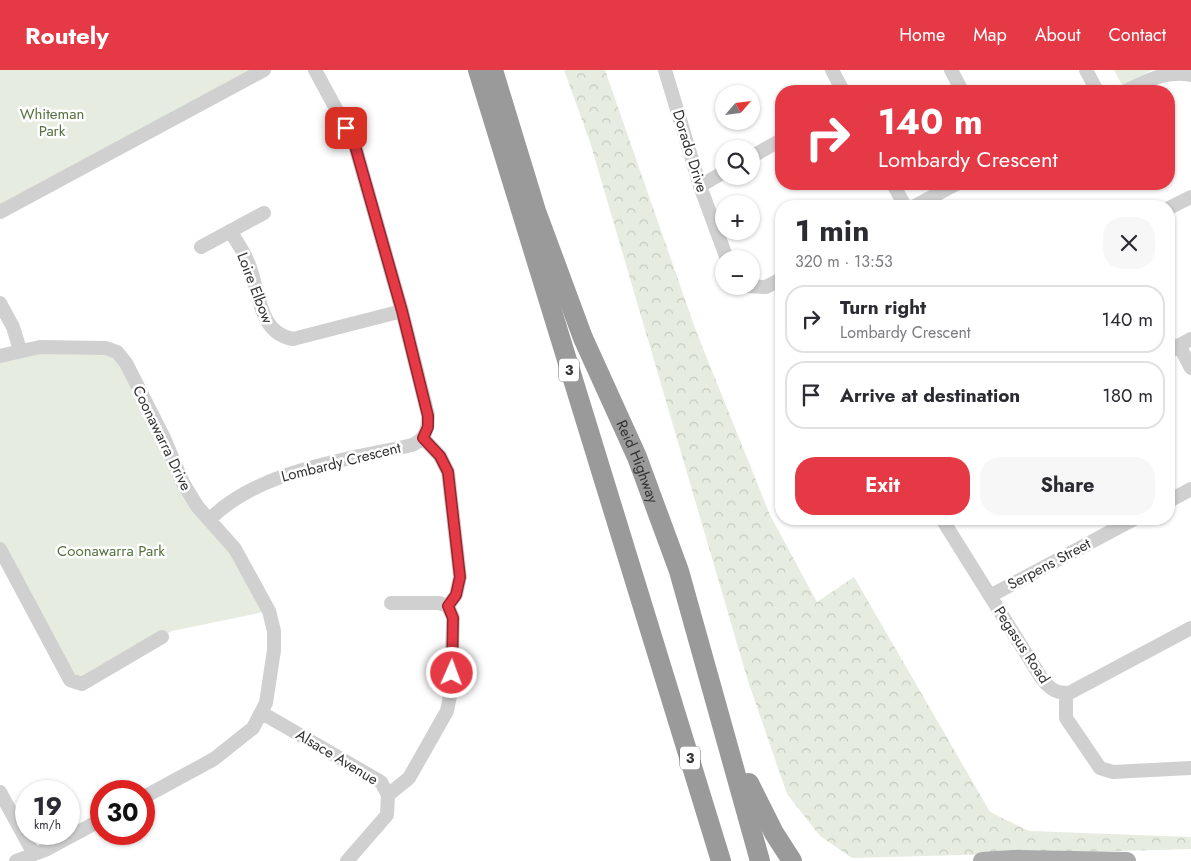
<!DOCTYPE html>
<html lang="en">
<head>
<meta charset="utf-8">
<style>
  :root { --surface:#fff; --page:#f7f7f7; --text:#2b2b33; --muted:#7c7c81; --line:#e1e1e2; --accent:#e63946 }
  body { margin:0; font-family:Jost,sans-serif; background:var(--page); color:var(--text); height:100vh; display:flex; flex-direction:column; font-size:19px; white-space:nowrap }
  * { box-sizing:border-box; margin:0 }
  p { font-size:16px; color:var(--muted) }
  .icon { flex:none; width:28px; height:28px; fill:none; stroke:currentColor; stroke-width:2; stroke-linecap:round; stroke-linejoin:round }
  .map { position:relative; flex:1; overflow:hidden }
  .sheet { position:absolute; left:775px; top:130px; width:400px; height:325px; display:flex; flex-direction:column; background:var(--surface); border-radius:20px; box-shadow:0 1px 4px #0004 }
  .sheet>* { flex:none }
  .top-card { position:absolute; left:775px; top:15px; width:400px; height:105px; border-radius:20px; box-shadow:0 1px 4px #0004; background:#e63946; color:#fff; overflow:hidden }
  .needle { width:32px; rotate:62deg }
  .tools { position:absolute; left:715px; top:15px; display:grid; gap:10px }
  .tools a { display:grid; place-items:center; width:45px; height:45px; border-radius:50%; background:var(--surface); box-shadow:0 1px 4px #0004; font-size:25px }
  .speed { position:absolute; left:15px; top:710px; display:flex; gap:10px; font-size:25px; font-weight:700; text-align:center }
  .speed>* { display:grid; place-content:center; width:65px; height:65px; border-radius:50%; background:var(--surface); box-shadow:0 1px 4px #0004; line-height:1 }
  .speed small { font-size:12px; font-weight:400 }
  .speed .limit { border:8px solid #d22; background:#fff; color:#111 }
  .pin { position:absolute; display:grid; place-items:center; width:42px; height:42px; color:#fff; margin:-21px; border-radius:10px; box-shadow:0 2px 8px #0006 }
  .me { position:absolute; width:55px; margin:-28px; rotate:2deg; stroke-linejoin:round; filter:drop-shadow(0 0 4px #0008) }
  .turn { display:flex; align-items:center; gap:18px; height:105px; padding:0 20px; font-size:22px }
  .turn .icon { width:65px; height:65px; stroke-width:2.5 }
  .turn b { display:block; font-size:35px; line-height:42px }
  .round { display:grid; place-items:center; flex:none; width:52px; height:52px; border-radius:20px; background:var(--page) }
  .headline { display:flex; align-items:center; justify-content:space-between; height:85px; padding:0 20px }
  h1 { font-size:30px; font-weight:700; line-height:38px }
  .button { display:flex; gap:10px; margin-top:auto; padding:10px 20px }
  .button a { flex:1; height:58px; border-radius:20px; background:var(--accent); color:#fff; font-size:20px; font-weight:700; line-height:58px; text-align:center }
  .button a+a { background:var(--page); color:var(--text) }
  ul { padding:0; list-style:none }
  li { display:flex; align-items:center; gap:15px; height:68px; margin:0 10px 8px; padding:0 10px; border:2px solid var(--line); border-radius:20px }
  li div { flex:1 }
  li b { display:block; font-size:19px }
  li em { font-style:normal }
  header { display:flex; align-items:center; gap:30px; box-sizing:border-box; height:70px; padding:0 25px; background:var(--accent); color:#fff }
  header strong { font-size:24px }
  nav { display:flex; gap:28px; margin-inline-start:auto; font-size:18px }
  .map>svg:first-child { display:block }
</style>
</head>
<body>
<header>
<strong>Routely</strong>
<nav><a>Home</a><a>Map</a><a>About</a><a>Contact</a></nav>
</header>
<div class="map">
<svg width="1191" height="791" viewBox="0 0 1191 791">
  <defs>
    <pattern id="forest-crowns" width="20" height="18" patternUnits="userSpaceOnUse" patternTransform="scale(1.25)"><rect width="20" height="18" fill="#e6ecdf"/><path d="M2 6a3 3 0 1 1 6 0M12 15a3 3 0 1 1 6 0" fill="none" stroke="#c6cbc0"/></pattern>
  </defs>
  <rect width="100%" height="100%" fill="#fff"/>
  <!-- forest -->
  <path fill="url(#forest-crowns)" d="M564,0H605L696,261L770,445L817,532L854,507L990,742L1029,761L1191,767V779L852,788L820,766L787,724L748,611L590,72Z"/>
  <!-- green -->
  <path fill="#e6ecdf" d="M0,0H259L0,140Z
    M1114,0H1152L1122,15Z
    M20,280L117,282L164,368L269,541L172,561L82,614L70,607L0,479V286Z"/>
  <g fill="none" stroke-linecap="round" stroke-linejoin="round">
    <!-- minor -->
    <path stroke="#d0d0d0" stroke-width="14" d="M665,0L700,116L727,189
      M832,0L843,21
      M951,0L962,21
      M1086,0L1097,21
      M1126,21C1147,10 1168,0 1191,5
      M751,87L781,70
      M893,114L905,136
      M700,116L724,102
      M915,136L956,114
      M1169,138L1191,127
      M0,142L264,0
      M230,161C237,172 245,183 249,195C260,222 258,263 293,269L402,241
      M201,177L264,143
      M748,216L766,217L781,209
      M0,233L13,257L20,280
      M1179,275L1191,298
      M1169,281L1191,269
      M0,286L40,277L106,278L117,282L126,293L164,368L183,413L197,436L235,479L269,541L274,561V580L266,633L253,658L214,689L144,727
      M423,368L440,386L448,402L460,507L456,525L448,536
      M1169,431L1191,419
      M942,449L1042,609C1050,619 1058,625 1071,622L1191,558
      M209,450C258,400 347,390 412,375C426,369 428,359 428,345L402,241L354,72L315,0
      M0,479L70,610L82,614L162,567
      M990,526L1134,449
      M391,533H439L448,536
      M1066,623V648L1100,698L1113,702L1191,698
      M262,643L381,712L388,725L387,745L347,791
      M0,722L34,784
      M388,725L409,708L447,641L451,621L453,548L448,536
      M16,791L45,780L101,750"/>
    <!-- major -->
    <path stroke="#ababab" stroke-width="18" d="M982,791L1013,789L1127,791"/>
    <!-- highway -->
    <g stroke="#9a9a9a" stroke-width="20">
      <path d="M478,0C558,264 642,527 721,791"/>
      <path id="s1" d="M493,0L536,141L583,268L637,387L679,501L760,791"/>
      <path d="M749,713L774,763L792,791"/>
    </g>
  </g>
  <g fill="none" stroke-linecap="round" stroke-linejoin="round">
    <defs>
      <path id="route" d="M346,58L354,72L402,241L428,346V357L423,368L440,386L448,402L460,507L456,525L448,536L453,548L452,603"/>
    </defs>
    <!-- route casing -->
    <use href="#route" stroke="#96252e" stroke-width="12"/>
    <!-- route -->
    <use href="#route" stroke="#e63946" stroke-width="9"/>
  </g>
  <g text-anchor="middle" stroke-width="5" stroke-linejoin="round" paint-order="stroke">
    <!-- shield labels -->
    <g fill="#fff" stroke="#707070" stroke-width="1">
      <rect x="559" y="288.5" width="20" height="23" rx="4"/>
      <rect x="680" y="676.5" width="20" height="23" rx="4"/>
    </g>
    <g font-size="14" font-weight="bold" fill="#333">
      <text x="569" y="305">3</text>
      <text x="690" y="693">3</text>
    </g>
    <!-- park labels -->
    <g font-size="15" fill="#56703f" stroke="#fff">
      <text x="52" y="49">Whiteman<tspan x="52" dy="17">Park</tspan></text>
      <text x="111" y="486">Coonawarra Park</text>
    </g>
    <!-- street labels -->
    <g font-size="15" fill="#333" stroke="#fff">
      <text transform="translate(690 81) rotate(73)" y="5">Dorado Drive</text>
      <text transform="translate(255 218) rotate(69)" y="5">Loire Elbow</text>
      <text transform="translate(162 368) rotate(64)" y="5">Coonawarra Drive</text>
      <text transform="translate(341 392) rotate(-14)" y="5">Lombardy Crescent</text>
      <text dy="5" stroke="none"><textPath href="#s1" startOffset="418">Reid Highway</textPath></text>
      <text transform="translate(1049 494) rotate(-28)" y="5">Serpens Street</text>
      <text transform="translate(1022 575) rotate(57)" y="5">Pegasus Road</text>
      <text transform="translate(337 687) rotate(31)" y="5">Alsace Avenue</text>
    </g>
  </g>
</svg>
<div class="tools">
<a><svg class="needle" viewBox="-14 -14 28 28"><path d="M0-13l5 13h-10z" fill="#e53935"/><path d="M0 13l5-13h-10z" fill="#7c7c81"/></svg></a>
<a><svg class="icon" aria-label="search" viewBox="0 0 24 24"><circle cx="10" cy="10" r="6"/><path d="M15 15l6 6"/></svg></a>
<a>+</a>
<a>−</a>
</div>
<div class="speed"><div>19<small>km/h</small></div><div class="limit">30</div></div>
<div class="pin" style="left:346px;top:58px;background:#d93025"><svg class="icon" aria-label="arrive" viewBox="0 0 24 24"><path d="M6 21V4h12l-3 4 3 4H6"/></svg></div>
<svg class="me" style="left:452px;top:603px" viewBox="-20 -20 40 40"><circle r="17" fill="#e63946" stroke="#fff" stroke-width="3"/><path d="M0-11L8 9 0 5-8 9z" fill="#fff"/></svg>
<div class="top-card">
<div class="turn"><svg class="icon" aria-label="right" viewBox="0 0 24 24"><path d="M7 20v-9h11M14 6l5 5-5 5"/></svg><div><b>140 m</b>Lombardy Crescent</div></div>
</div>
<section class="sheet">
<div class="headline"><div><h1>1 min</h1><p>320 m · 13:53</p></div><a class="round"><svg class="icon" aria-label="close" viewBox="0 0 24 24"><path d="M6 6l12 12M18 6L6 18"/></svg></a></div>
<ul>
<li><svg class="icon" aria-label="right" viewBox="0 0 24 24"><path d="M7 20v-9h11M14 6l5 5-5 5"/></svg><div><b>Turn right</b><p>Lombardy Crescent</p></div><em>140 m</em></li>
<li><svg class="icon" aria-label="arrive" viewBox="0 0 24 24"><path d="M6 21V4h12l-3 4 3 4H6"/></svg><div><b>Arrive at destination</b></div><em>180 m</em></li>
</ul>
<div class="button"><a>Exit</a><a>Share</a></div>
</section>
</div>
</body>
</html>
